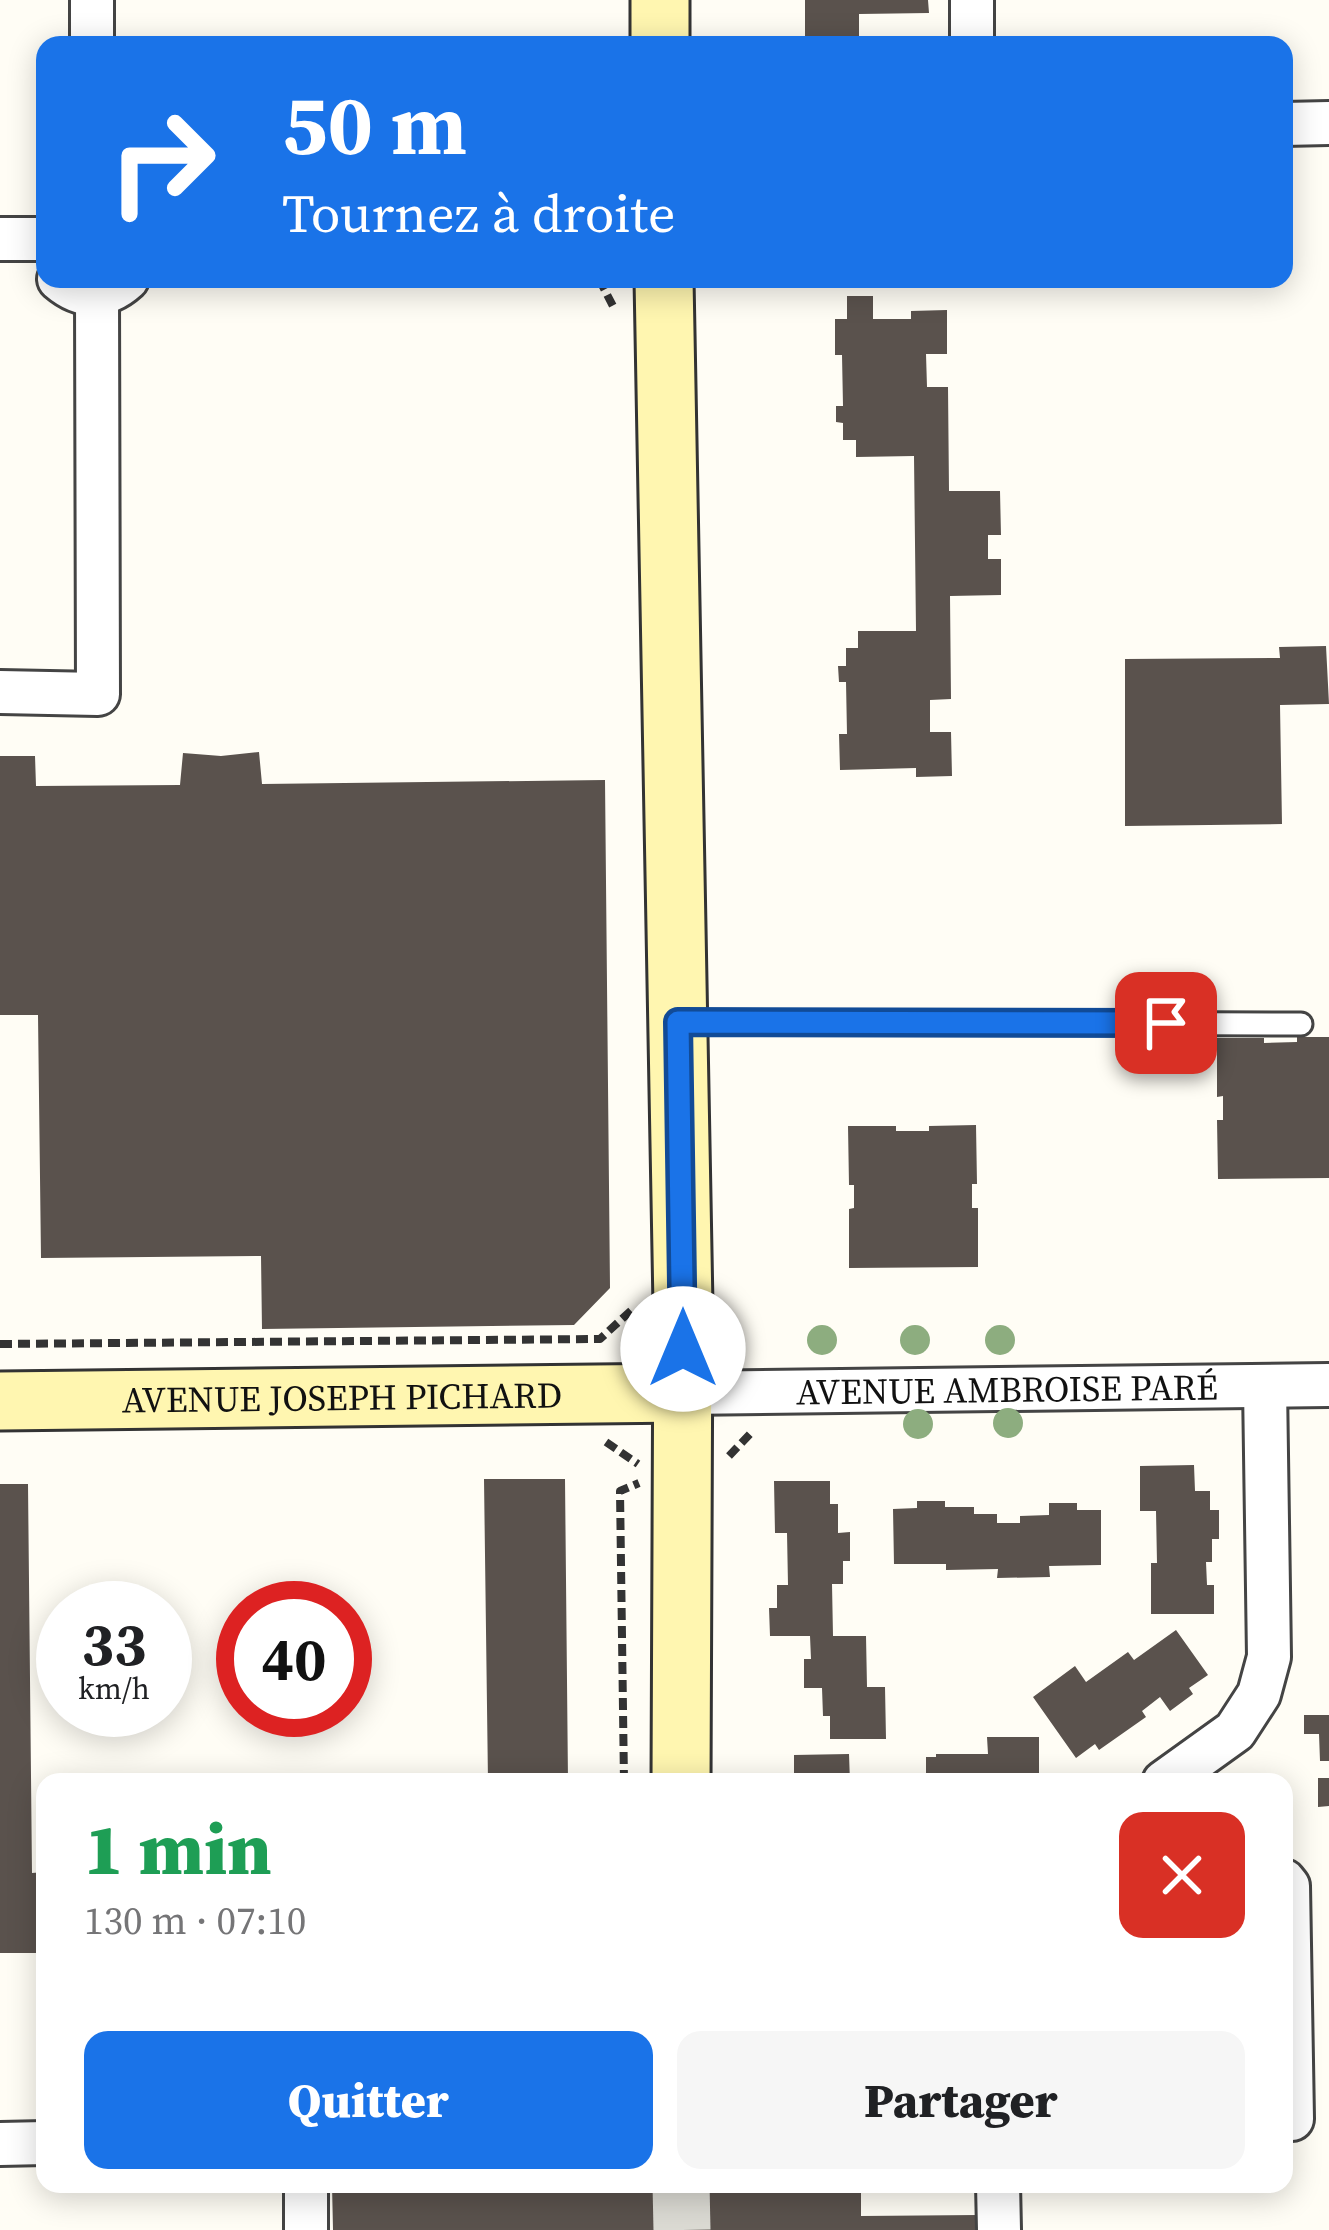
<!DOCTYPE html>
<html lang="fr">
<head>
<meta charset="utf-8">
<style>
  :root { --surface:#fff; --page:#f6f6f6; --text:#202124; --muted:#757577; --accent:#1a73e8 }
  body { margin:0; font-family:"Source Serif 4",serif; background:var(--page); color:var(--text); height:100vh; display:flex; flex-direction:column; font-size:45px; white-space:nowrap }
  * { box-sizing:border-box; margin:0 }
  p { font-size:39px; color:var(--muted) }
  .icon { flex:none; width:66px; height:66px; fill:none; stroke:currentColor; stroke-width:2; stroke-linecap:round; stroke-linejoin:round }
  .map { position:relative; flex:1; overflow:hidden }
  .sheet { position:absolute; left:36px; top:1773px; width:1257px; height:420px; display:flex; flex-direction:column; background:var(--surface); border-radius:24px; box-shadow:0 6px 30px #0003 }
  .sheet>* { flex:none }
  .guide { position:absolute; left:36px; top:36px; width:1257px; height:252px; border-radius:24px; box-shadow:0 6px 30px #0003; background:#1a73e8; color:#fff; overflow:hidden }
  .speed { position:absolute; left:36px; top:1581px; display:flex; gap:24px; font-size:60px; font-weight:700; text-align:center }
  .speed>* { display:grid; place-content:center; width:156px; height:156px; border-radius:50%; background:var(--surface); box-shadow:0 6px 30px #0003; line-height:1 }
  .speed small { font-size:30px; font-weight:400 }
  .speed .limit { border:18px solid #d22; background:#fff; color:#111 }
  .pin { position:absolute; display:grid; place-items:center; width:102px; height:102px; color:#fff; margin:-51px; border-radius:24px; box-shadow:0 6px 18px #0006 }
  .me { position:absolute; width:132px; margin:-66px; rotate:0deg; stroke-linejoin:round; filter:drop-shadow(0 0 9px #0008) }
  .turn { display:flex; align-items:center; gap:42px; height:252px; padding:0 48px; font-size:54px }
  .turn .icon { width:156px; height:156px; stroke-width:2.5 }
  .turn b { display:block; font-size:84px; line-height:102px }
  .round { display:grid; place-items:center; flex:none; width:126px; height:126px; border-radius:24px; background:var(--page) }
  .summary { display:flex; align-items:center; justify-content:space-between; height:204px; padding:0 48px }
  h1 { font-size:72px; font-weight:800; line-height:90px; color:#1e9e55 }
  .action { display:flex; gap:24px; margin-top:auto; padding:24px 48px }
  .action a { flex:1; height:138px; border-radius:24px; background:var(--accent); color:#fff; font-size:48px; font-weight:800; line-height:138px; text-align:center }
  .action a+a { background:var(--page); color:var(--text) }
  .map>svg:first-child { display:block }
</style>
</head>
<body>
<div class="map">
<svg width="1329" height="2230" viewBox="0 0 1329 2230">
  <rect width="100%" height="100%" fill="#fffdf5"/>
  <!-- building -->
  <path fill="#5a524d" d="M805,0H928L929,13L859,14V45H805Z
    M847,296H873V319H911V311L947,310V354H926L927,387H948L949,491H1000L1001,535H988V559H1001V595L950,596L951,699L930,700V732H951L952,776L916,777V768L840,770L839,734H847L846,682H839L838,666H846V648H858V631H916L914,456L856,457V440H843V423L836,422V406H843L842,355H835V319H847Z
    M1326,646L1329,704L1280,705L1282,824L1125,826V659L1280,658L1279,647Z
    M259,752L262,784L605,780L610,1288L574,1325L262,1329L261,1256L41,1258L38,1015H0V756H35L36,786L180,785L183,753L221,756Z
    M1297,1037H1329V1178L1218,1179L1217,1120H1223V1096L1217,1097V1038H1264V1043L1297,1042Z
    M976,1125L977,1184H972V1208H978V1267L849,1268V1209L854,1208V1185H849L848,1126H896V1131H929V1126Z
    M1194,1465L1195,1491H1210V1510H1219V1539H1212V1562H1206L1207,1585H1214V1614H1151V1563H1157L1156,1511H1140V1466Z
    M484,1479H565L568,1782H488Z
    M774,1481H830V1504H838V1533L850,1532V1561H843V1584H832L833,1636H866L867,1687H885L886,1739H830V1716H823L822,1688H804V1659H811L810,1636H770L769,1608H777V1585H788L787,1533H775Z
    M0,1484H28L32,1873L45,1872V1953H0Z
    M917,1501H945V1507H974V1514H997V1523H1020V1516L1049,1515V1503H1077V1510H1101V1565L1049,1566L1050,1577L997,1578L998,1569L946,1570V1564H894L893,1509L917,1508Z
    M1176,1630L1208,1675L1189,1688L1193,1694L1170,1711L1160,1697L1142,1711L1146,1717L1099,1750L1095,1744L1076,1758L1033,1697L1075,1666L1086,1682L1128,1652L1134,1660Z
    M1304,1715H1329V1761H1320L1319,1734H1304Z
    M987,1737H1039V1782H926V1757H936V1754H988Z
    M849,1754L850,1782H794V1755Z
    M1318,1778H1329V1806L1318,1807Z
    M332,2184H861V2216L978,2215V2230H333Z"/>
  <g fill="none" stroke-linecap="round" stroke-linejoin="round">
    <!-- secondary-tunnel -->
    <path stroke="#dbdad3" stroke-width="57" stroke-dasharray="57 28" stroke-linecap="butt" d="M681,2184L682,2230"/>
    <defs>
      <path id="lane" d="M679,1022L1301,1024"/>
      <g id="street">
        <path d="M92,0V45"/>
        <path d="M972,0V45"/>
        <path d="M1284,124L1329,123"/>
        <path d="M0,239H45"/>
        <path d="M59,279C81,298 105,299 127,279"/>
        <path d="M0,692L98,694L97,295"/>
        <path id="s1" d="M683,1393L1329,1385"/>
        <path d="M1164,1782L1235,1731L1259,1694L1269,1657L1265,1386"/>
        <path d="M1284,1881L1288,1886L1292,2119"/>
        <path d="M0,2144L45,2143"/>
        <path d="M998,2184L999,2230"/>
        <path d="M306,2230V2184"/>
      </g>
      <g id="secondary">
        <path d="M660,0V45"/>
        <path d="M664,279L683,1306L681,1782"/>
        <path id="s2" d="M0,1401L683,1393"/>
      </g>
    </defs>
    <!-- lane casing -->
    <use href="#lane" stroke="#444" stroke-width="27"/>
    <!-- street casing -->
    <use href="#street" stroke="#444" stroke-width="48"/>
    <!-- secondary casing -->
    <use href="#secondary" stroke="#333" stroke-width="63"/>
    <!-- path -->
    <path stroke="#333" stroke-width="8" stroke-dasharray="12 6" stroke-linecap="butt" d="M599,279L615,310
      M0,1344L600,1339L635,1307
      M606,1442L638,1464
      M729,1456L752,1432
      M624,1782L620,1491L639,1483"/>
    <!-- lane -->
    <use href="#lane" stroke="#fff" stroke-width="21"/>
    <!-- street -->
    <use href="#street" stroke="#fff" stroke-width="42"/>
    <!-- secondary -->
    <use href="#secondary" stroke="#fff6b0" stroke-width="57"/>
  </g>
  <!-- trees -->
  <g fill="#8dad7f">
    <circle cx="822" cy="1340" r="15"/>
    <circle cx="915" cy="1340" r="15"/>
    <circle cx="1000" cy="1340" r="15"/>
    <circle cx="1008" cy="1423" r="15"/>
    <circle cx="918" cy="1424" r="15"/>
  </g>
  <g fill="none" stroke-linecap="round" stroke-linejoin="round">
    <defs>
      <path id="route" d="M683,1349L678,1022L1166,1023"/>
    </defs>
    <!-- route casing -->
    <use href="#route" stroke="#114b97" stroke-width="30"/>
    <!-- route -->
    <use href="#route" stroke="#1a73e8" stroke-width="21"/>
  </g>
  <g text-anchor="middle" stroke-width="12" stroke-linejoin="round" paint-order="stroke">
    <!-- street labels -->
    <g font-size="36" fill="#111" stroke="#fff">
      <text dy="13" stroke="none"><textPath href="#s1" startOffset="324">AVENUE AMBROISE PARÉ</textPath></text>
      <text dy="13" stroke="none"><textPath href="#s2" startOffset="342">AVENUE JOSEPH PICHARD</textPath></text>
    </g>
  </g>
</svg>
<div class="speed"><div>33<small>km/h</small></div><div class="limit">40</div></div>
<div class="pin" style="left:1166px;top:1023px;background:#d93025"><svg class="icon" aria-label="arrive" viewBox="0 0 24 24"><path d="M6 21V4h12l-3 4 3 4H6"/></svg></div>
<svg class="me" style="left:683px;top:1349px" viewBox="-20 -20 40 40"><circle r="19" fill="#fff"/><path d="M0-13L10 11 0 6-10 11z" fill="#1a73e8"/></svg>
<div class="guide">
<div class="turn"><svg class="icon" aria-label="right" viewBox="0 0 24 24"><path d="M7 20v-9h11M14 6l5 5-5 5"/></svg><div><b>50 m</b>Tournez à droite</div></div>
</div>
<section class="sheet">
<div class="summary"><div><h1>1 min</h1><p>130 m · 07:10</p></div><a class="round" style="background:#d93025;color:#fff"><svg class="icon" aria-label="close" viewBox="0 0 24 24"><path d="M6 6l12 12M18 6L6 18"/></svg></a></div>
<div class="action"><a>Quitter</a><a>Partager</a></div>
</section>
</div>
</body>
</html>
